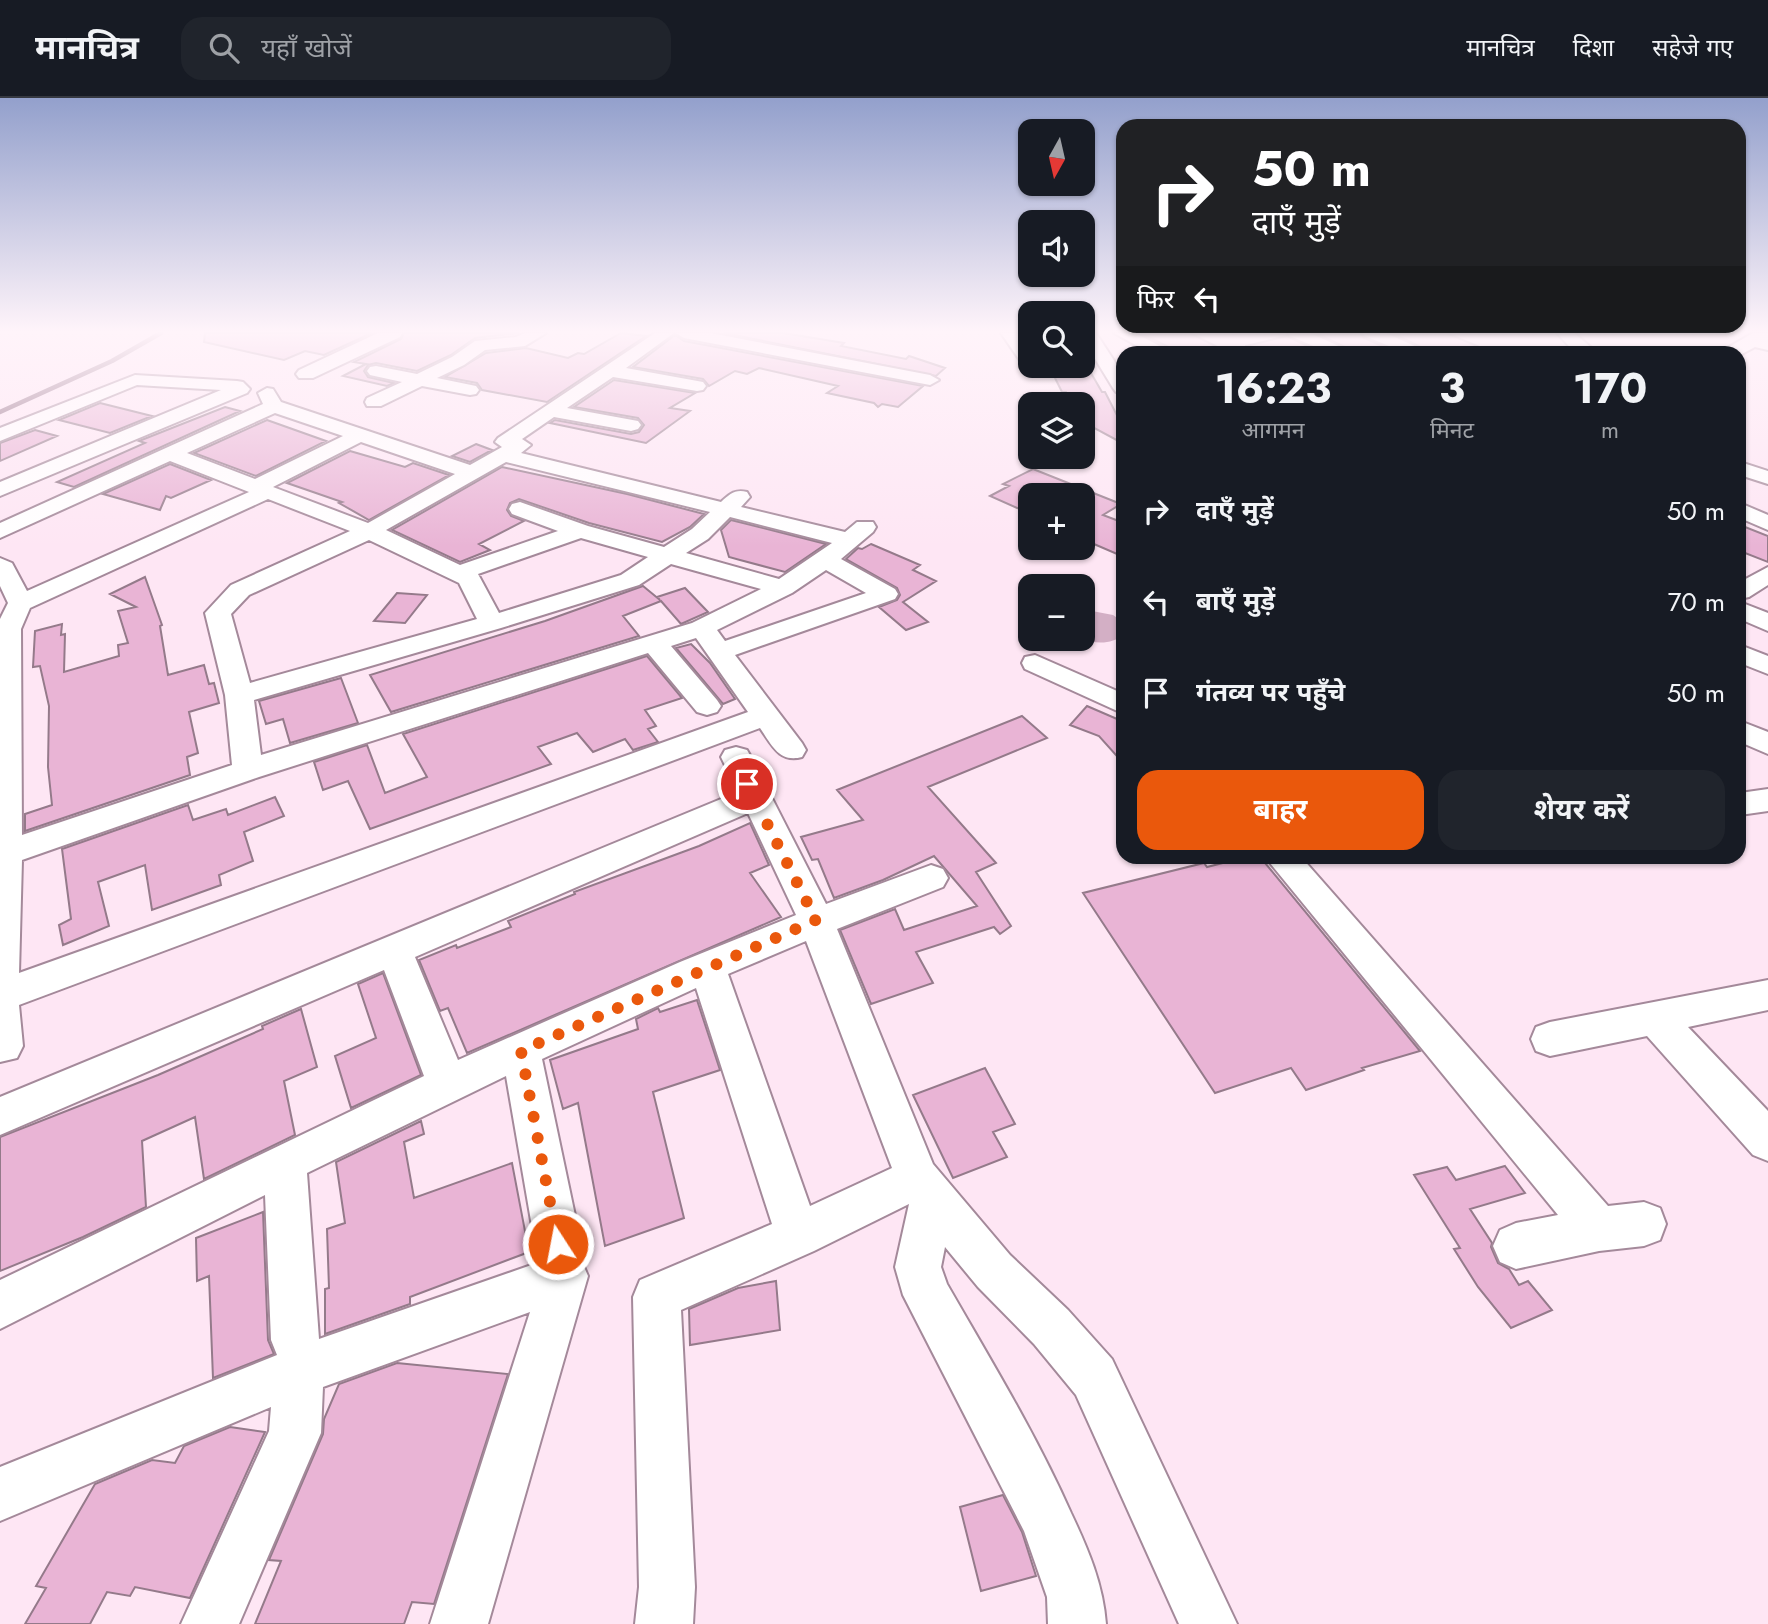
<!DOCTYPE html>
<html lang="hi">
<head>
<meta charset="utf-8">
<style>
  :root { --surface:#171b24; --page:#20242c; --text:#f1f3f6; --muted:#9ea1a6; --line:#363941; --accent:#ea580c }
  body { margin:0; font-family:Jost,"Noto Sans Devanagari",sans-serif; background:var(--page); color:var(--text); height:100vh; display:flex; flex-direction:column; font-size:26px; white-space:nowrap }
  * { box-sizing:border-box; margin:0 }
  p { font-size:23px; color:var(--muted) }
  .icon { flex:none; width:38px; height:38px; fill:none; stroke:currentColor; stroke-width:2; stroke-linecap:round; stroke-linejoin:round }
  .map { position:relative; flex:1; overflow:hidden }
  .sheet { position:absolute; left:1116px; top:248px; width:630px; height:518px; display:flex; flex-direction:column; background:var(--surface); border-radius:21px; box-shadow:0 2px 5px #0004 }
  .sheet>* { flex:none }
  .hud { position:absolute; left:1116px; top:21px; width:630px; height:214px; border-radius:21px; box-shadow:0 2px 5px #0004; background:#202124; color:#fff; overflow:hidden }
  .needle { width:46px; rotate:188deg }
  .buttons { position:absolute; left:1018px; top:21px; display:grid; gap:14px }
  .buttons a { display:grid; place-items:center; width:77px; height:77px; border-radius:14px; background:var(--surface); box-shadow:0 2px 5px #0004; font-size:35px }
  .pin { position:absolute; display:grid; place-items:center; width:60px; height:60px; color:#fff; margin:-30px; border:4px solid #fff; border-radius:50%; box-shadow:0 2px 7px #0007 }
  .me { position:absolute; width:77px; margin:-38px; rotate:349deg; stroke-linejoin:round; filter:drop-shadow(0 0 5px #0008) }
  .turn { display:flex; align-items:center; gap:24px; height:147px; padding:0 21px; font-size:32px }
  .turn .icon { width:91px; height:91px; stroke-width:2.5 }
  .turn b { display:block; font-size:49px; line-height:60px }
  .then { display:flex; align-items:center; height:66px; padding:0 21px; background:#0003; gap:14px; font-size:26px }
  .eta { display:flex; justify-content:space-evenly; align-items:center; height:119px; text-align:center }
  .eta b { font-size:42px; font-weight:700; line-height:49px }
  .action { display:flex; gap:14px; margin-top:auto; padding:14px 21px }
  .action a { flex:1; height:80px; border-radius:21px; background:var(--accent); color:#fff; font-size:28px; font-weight:700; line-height:80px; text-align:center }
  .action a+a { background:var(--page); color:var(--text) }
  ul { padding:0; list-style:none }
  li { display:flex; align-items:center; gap:21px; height:91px; padding:0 21px }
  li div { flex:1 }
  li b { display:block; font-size:26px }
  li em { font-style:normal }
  header { display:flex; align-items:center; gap:42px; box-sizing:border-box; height:98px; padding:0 35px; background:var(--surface); border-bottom:2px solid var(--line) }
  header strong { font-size:33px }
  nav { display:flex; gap:38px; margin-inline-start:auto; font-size:24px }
  .search { width:490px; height:63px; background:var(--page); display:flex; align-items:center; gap:18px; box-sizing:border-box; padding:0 24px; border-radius:21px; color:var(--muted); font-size:26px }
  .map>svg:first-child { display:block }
</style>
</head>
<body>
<header>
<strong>मानचित्र</strong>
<div class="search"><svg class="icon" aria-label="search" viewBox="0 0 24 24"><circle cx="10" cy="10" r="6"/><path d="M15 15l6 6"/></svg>यहाँ खोजें</div>
<nav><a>मानचित्र</a><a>दिशा</a><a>सहेजे गए</a></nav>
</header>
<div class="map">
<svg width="1768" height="1526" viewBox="0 0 1768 1526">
  <rect width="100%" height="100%" fill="#fee6f4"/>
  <!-- green -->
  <path fill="#d3afc5" d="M1092,513L1113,517L1120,522L1124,536C1112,547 1096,546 1081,541L1083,514Z"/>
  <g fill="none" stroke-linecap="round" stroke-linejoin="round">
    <!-- stream -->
    <path stroke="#8c667e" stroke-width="4.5" d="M0,314L112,263L161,235"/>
  </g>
  <!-- building -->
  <path fill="#e9b4d5" stroke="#947a8a" stroke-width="2" d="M205,235H372L324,257L305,253L284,262L204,244Z
    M404,235H519L475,240L451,257L417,273L376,265L368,267L364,273L368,279L394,285L387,288L343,278L366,266L354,264L401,241Z
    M621,235L646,238L547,304L482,292L477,285L445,279L486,255L526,250L568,260L578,255L584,256Z
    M724,235H783L844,245L841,248L906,261L909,258L945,270L936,278Z
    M1141,235H1190L1231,256H1182Z
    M1316,235H1360L1364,240L1400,256H1359Z
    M1392,235H1446L1494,255L1435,256Z
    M675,237L684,243L923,288L898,309L882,306L878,309L874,305L827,295L838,288L759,270L747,276L735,273L709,288L703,281L633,269Z
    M1287,238L1324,256H1247L1246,248Z
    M1049,268H1085L1088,270L1102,294H1105L1124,331V346L1083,324V306H1072L1066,294H1062Z
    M614,282L695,295L670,310L690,313L646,345L550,325L555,322L631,336L639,334L644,327L638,320L574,309Z
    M100,305L152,318L110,335L59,322Z
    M225,309L240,313L74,389L57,384L145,345L139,343Z
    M267,322L326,343L256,378L194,355Z
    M35,332L57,338L0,363V345Z
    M476,346L492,352L470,364L452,358Z
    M350,353L405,369L413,365L449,377L369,422L339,405L342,404L287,385Z
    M170,366L211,382L171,400L166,398L160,412L103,396Z
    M502,369L627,396L704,416L690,429L662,444L589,425L519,401L510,405L507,412L511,418L524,423L479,446L490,452L460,464L392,432Z
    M1033,371L1121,406L1103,417L1124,425V459L1087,443L1090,442L1083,439V397H1031V416L990,398L1009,388L1003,386Z
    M731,422L826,446L785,474L740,462L729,459L721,432Z
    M1740,427L1768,438V464L1740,453Z
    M871,446L920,467L913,472L936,483L903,504L928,524L906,532L879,509L897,502L900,497L897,490L846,461L858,450L862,451Z
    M145,479L162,527L160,528L168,577L204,567L209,586L214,585L219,605L189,614L198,655L187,659L190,677L25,733V716L52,707L48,669L49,608L40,568L33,569L35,533L62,526L61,537L65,536L64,574L119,558L118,547L128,545L118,513L136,509L110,496Z
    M643,488L660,502L657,499L685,490L708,514L681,526L661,503L623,518L639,538L391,614L370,577L545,523Z
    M397,495L427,497L405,525L374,523Z
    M691,546L710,565L735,601L723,606L676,550Z
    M647,558L682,600L645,612L656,628L648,631L658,644L633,652L625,641L593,654L577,635L538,649L551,666L370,731L348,683L323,692L314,664L367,647L385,695L427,679L403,636Z
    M341,580L358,625L290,645L283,621L266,626L259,603Z
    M1087,608L1124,624V666L1099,638L1070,627Z
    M1022,618L1047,640L928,689L996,765L976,774L1011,828L1000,836L994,829L916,854L933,885L871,906L840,832L895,811L904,832L977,808L934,758L883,782L834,800L818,761L812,762L801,739L863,722L837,692Z
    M275,699L284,718L244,734L253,763L219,777L221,787L152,812L145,767L98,784L109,828L63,847L59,827L71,821L62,751L188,707L193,722L226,711L228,717Z
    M750,725L769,767L750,775L781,819L467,955L448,910L440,913L419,862L456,847L457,850L511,829L508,823L575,796L574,794L699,748Z
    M1242,760H1261L1420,953L1362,970L1364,972L1306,992L1291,970L1215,995L1083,795L1204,765L1207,769Z
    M383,875L421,977L351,1010L335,958L376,940L358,886Z
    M697,902L720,972L653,994L684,1120L605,1148L578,1005L563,1011L550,962L638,931L636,921L658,910L660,914Z
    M301,911L317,969L284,983L295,1037L204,1081L195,1019L142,1043L146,1109L83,1139L0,1173V1039L158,977L263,931L262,928Z
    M985,970L1015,1026L993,1034L1007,1059L953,1080L913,997Z
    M421,1023L424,1036L404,1044L414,1100L512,1065L529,1154L410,1199V1206L325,1236V1191L329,1190L327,1131L345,1125L336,1064Z
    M1505,1068L1525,1095L1470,1111L1492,1145L1491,1149L1498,1165L1509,1171L1519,1187L1528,1183L1552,1212L1511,1230L1478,1189L1454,1151L1460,1150L1414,1077L1447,1069L1456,1082Z
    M263,1114L268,1242L274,1256L213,1280L209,1178L197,1183L196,1140Z
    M776,1183L780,1232L690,1247L689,1211L738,1190Z
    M397,1265L508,1276L434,1506L412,1504L404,1526H255L281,1463L269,1462L323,1336L324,1321L339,1286Z
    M230,1329L265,1334L190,1500L135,1489L130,1498L107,1494L90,1526H25L46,1490L36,1488L95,1386L152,1362L175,1365L184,1348Z
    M1003,1397L1022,1434L1036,1478L981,1493L960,1409Z"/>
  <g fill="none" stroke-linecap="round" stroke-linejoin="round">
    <defs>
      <path id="minor" d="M525,235H546L525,248L485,252L464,267L437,280L476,288L479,292L476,296L470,297L422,288L381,308H367L365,304L367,300L402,284L370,277L367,273L370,269L376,268L417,276L452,259L475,243L516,239Z
        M655,235H674L626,270L703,284L706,288L703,292L697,293L613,279L567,310L638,323L641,327L638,331L631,333L554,319L522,341L531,347L521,355L721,404C730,396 735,391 747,394L750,399L741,409L845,434L857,424H873L876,429L873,434L841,461L895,491L898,496L895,501L735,557L802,645L806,652L802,659C779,665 772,647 760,630L19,907L23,948L17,960L0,964V521L8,505L0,488V460L12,465L27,493L249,394L170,363L0,440V425L263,306L258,295L267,290L273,291L281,304L470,367L502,349L495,344L498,340ZM275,315L343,338L255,381L187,355ZM361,344L455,376L368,425L273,389ZM506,364L710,414L692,431L664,449L588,428L520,404L512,406L509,411L512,416L558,433L460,467L386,432ZM268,401L350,433L231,487L205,515L225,597L232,667L22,737L21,531L30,510ZM730,419L832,445L779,481L686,455L708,441ZM581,440L648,459L621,477L499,515L478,476ZM369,442L459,485L477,521L250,585L231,516L249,497ZM671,466L761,491L692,525L261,657L254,602L501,530L639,487ZM826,472L866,495L725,543L717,532L792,495ZM696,540L748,614L19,875L22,762L259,679L648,555L697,614L707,617L717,614L721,608L717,602L671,548Z
        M676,235H710L930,277L939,282L930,287L684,240Z
        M1001,235H1017L1031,254V268H1038L1037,270H1025Z
        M1083,235H1096L1124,278V295L1116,294L1113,290L1083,241Z
        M1114,235H1135L1175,256H1152Z
        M1288,235H1310L1356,256H1332L1290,238Z
        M1363,235H1386L1432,256H1408L1365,238Z
        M1557,235H1574L1599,256H1576Z
        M1752,238L1768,242V252L1746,247L1744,243Z
        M135,277L237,283L243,284L250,291L247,295L0,398V384L221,292L137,287L0,343V330Z
        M1740,364L1768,373V386L1740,377Z
        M1740,405L1768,417V432L1740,420Z
        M1768,469V487L1749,499L1740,501V484Z
        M1740,504L1768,515V533L1740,521Z
        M1740,547L1768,558V576L1740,565Z
        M1035,557L1124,596V616L1025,571L1022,565L1025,559Z
        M1740,623L1768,634V656L1740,644Z
        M736,649L747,652L751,659L826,806L931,767L943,771L948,780L943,789L837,831L933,1066L1010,1157L1068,1212L1112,1261L1237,1526H1179L1076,1297L1034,1246L978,1189L945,1149L941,1169L947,1186C990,1261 1036,1336 1071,1415C1088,1451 1103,1486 1106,1526H1048L1047,1499L1024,1433L903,1197L895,1169L909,1106L814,1153L681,1212L695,1489L693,1526H635L639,1489L633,1199L640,1182L772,1126L696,890L542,961L581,1146L575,1159L581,1162L588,1178L488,1526H430L530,1214L323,1289L321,1335L239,1526H181L269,1333L271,1309L0,1423V1369L277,1257L271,1242L265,1097L0,1231V1182L424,978L384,872L0,1037V999L738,694L721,659L725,652ZM748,715L796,817L680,864L458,962L415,859ZM806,843L892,1070L810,1108L728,876ZM506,978L535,1146L543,1163L319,1241L307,1075Z
        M1768,691V713L1740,717V695Z
        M1266,760H1302L1608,1108L1644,1104L1660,1110L1666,1126L1660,1142L1644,1148L1599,1153L1516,1171L1500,1164L1493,1148L1500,1132L1516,1125L1558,1117Z
        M1768,882V912L1688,929L1768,1013V1063L1753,1057L1647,938L1550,958L1536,953L1531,941L1536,929L1550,924Z"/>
      <path id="major" d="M378,235H402L400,239L313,280H299L296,276L299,272Z
        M1753,235H1768V242L1740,257L1717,256Z"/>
    </defs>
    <!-- minor casing -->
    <use href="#minor" stroke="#a4899a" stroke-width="4"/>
    <!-- major casing -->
    <use href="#major" stroke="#a4899a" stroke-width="4"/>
    <!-- minor -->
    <use href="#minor" fill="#fff" fill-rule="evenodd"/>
    <!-- major -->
    <use href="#major" fill="#fff" fill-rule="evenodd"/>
  </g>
  <!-- sky -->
  <linearGradient id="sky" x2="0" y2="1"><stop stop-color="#93a0cc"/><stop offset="0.52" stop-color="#fff4fa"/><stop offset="1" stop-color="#fff4fa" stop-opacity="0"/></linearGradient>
  <rect width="1768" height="449" fill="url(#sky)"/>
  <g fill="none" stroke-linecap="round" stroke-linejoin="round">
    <!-- route -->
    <path stroke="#ea580c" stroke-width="12" stroke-dasharray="0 21.6" d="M558,1146L521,953L816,822L747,686"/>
  </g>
</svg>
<div class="buttons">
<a><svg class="needle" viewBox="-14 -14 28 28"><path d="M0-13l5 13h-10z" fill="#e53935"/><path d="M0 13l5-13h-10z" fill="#9ea1a6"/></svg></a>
<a><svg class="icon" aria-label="sound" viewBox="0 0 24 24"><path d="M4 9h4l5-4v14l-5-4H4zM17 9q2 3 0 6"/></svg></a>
<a><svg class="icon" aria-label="search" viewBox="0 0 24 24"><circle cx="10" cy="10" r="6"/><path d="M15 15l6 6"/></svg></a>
<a><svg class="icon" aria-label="layers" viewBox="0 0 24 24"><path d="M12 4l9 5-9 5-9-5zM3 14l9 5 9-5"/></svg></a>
<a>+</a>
<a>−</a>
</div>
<div class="pin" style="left:747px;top:686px;background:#d93025"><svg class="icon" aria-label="arrive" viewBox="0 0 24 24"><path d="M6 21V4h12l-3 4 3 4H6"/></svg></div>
<svg class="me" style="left:558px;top:1146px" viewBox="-20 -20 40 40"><circle r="17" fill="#ea580c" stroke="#fff" stroke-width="3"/><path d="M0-11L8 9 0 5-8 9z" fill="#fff"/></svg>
<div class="hud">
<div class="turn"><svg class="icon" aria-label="right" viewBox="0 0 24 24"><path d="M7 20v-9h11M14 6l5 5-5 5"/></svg><div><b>50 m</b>दाएँ मुड़ें</div></div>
<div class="then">फिर<svg class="icon" aria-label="left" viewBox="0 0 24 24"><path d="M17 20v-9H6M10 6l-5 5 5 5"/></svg></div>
</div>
<section class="sheet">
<div class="eta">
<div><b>16:23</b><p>आगमन</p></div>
<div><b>3</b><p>मिनट</p></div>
<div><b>170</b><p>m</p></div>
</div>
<ul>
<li><svg class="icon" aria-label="right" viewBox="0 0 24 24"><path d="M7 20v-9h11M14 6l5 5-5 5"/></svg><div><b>दाएँ मुड़ें</b></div><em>50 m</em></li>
<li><svg class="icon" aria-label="left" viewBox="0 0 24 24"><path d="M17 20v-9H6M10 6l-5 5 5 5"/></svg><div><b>बाएँ मुड़ें</b></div><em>70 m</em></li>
<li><svg class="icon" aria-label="arrive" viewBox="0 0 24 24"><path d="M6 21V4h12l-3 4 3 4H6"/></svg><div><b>गंतव्य पर पहुँचे</b></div><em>50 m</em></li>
</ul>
<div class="action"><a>बाहर</a><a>शेयर करें</a></div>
</section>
</div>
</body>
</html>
